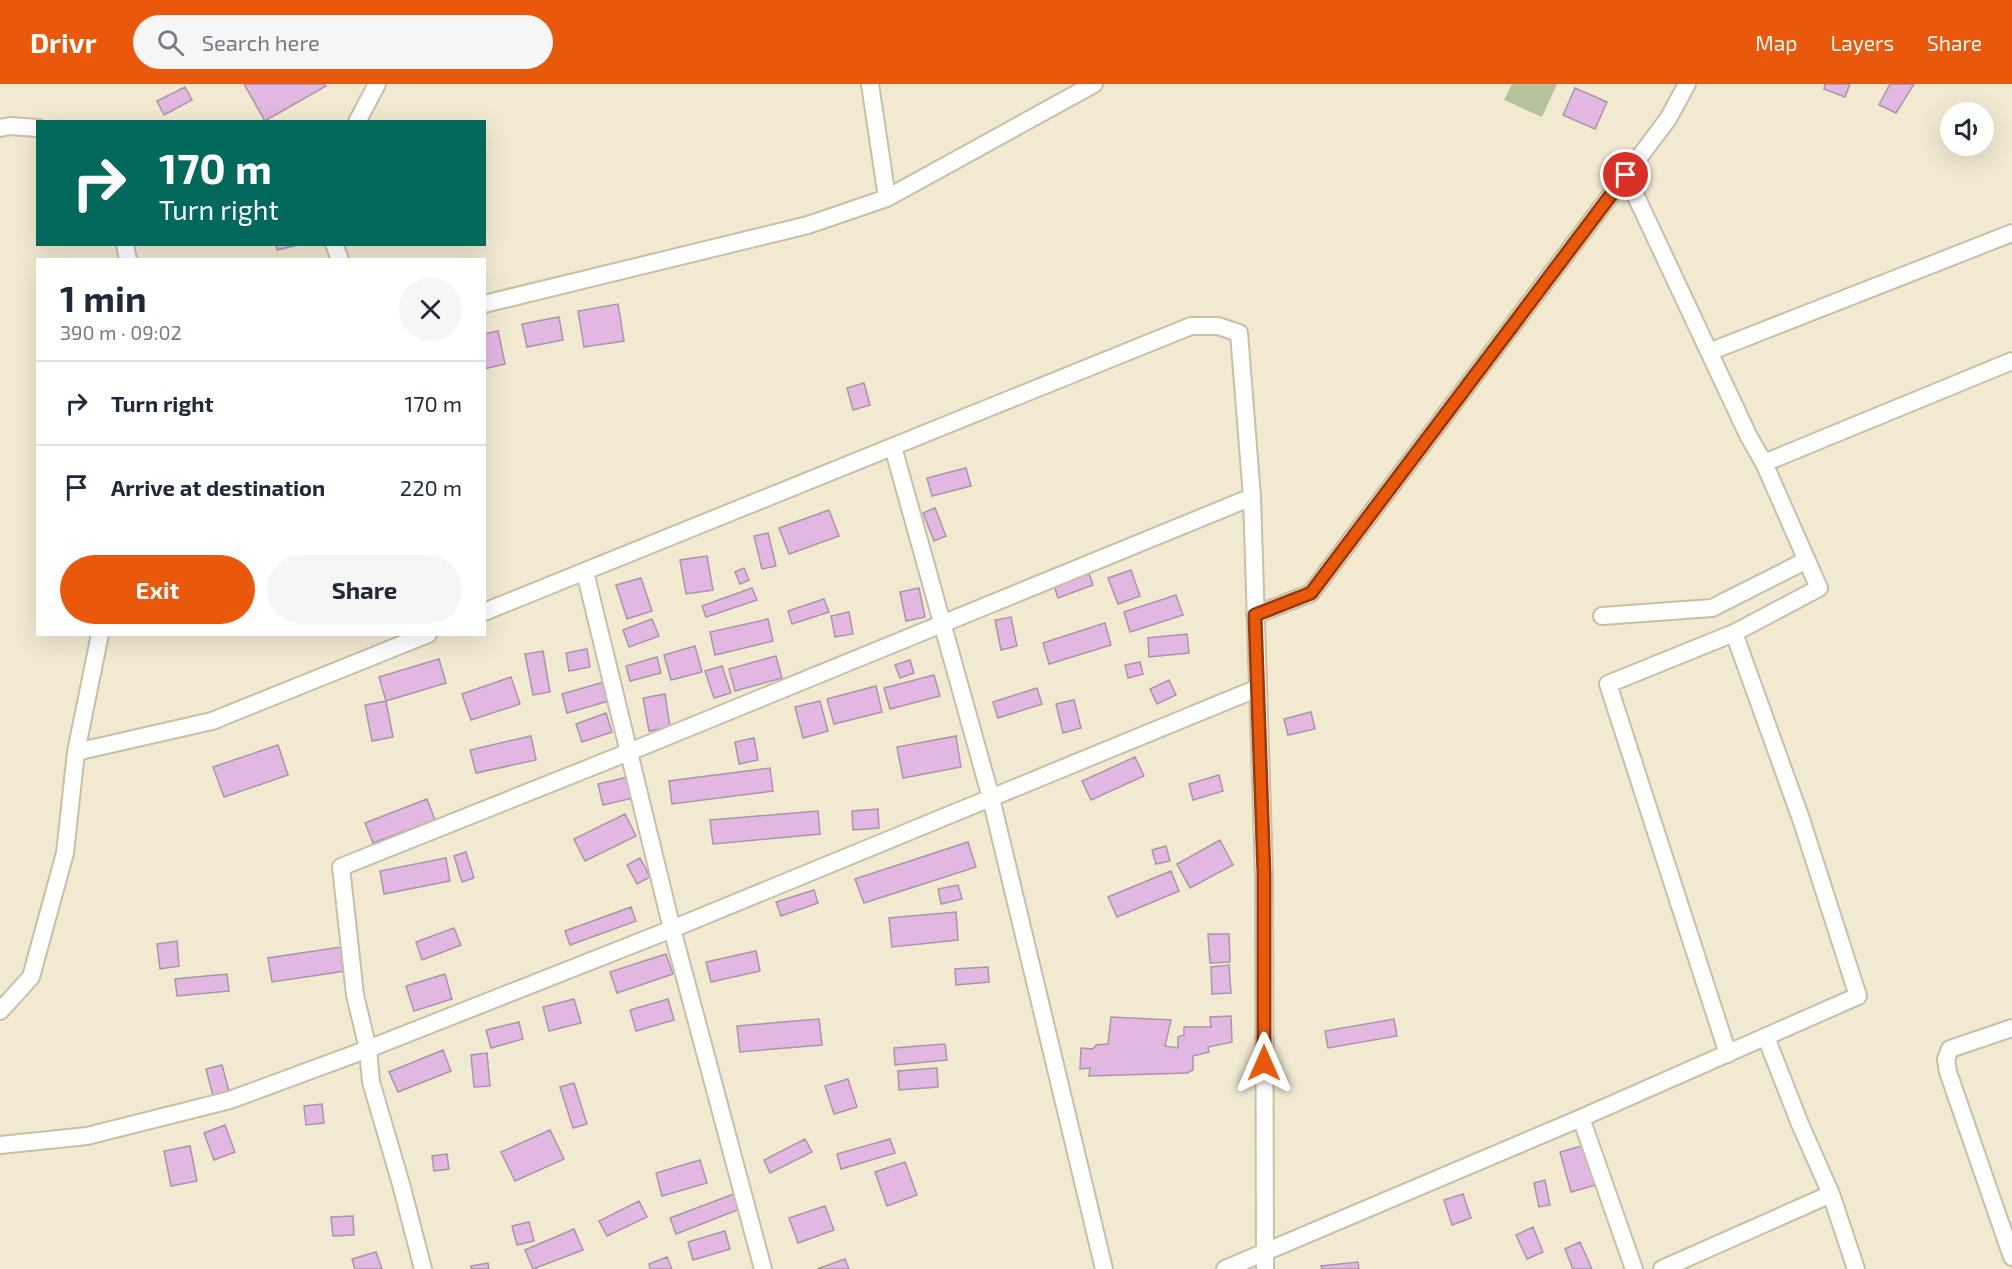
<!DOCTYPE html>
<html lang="en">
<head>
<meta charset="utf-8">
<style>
  :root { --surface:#fff; --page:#f6f6f7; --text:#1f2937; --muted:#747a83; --line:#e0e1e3; --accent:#ea580c }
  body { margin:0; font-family:"Exo 2",sans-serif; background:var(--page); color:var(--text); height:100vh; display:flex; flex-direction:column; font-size:22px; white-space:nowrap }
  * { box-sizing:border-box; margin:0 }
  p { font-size:20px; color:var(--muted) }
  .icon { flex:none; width:33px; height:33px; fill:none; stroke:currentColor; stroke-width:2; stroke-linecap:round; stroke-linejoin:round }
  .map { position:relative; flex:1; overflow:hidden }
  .sheet { position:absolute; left:36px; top:174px; width:450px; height:378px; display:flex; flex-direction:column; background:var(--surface); border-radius:0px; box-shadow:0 6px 24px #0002 }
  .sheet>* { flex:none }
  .banner { position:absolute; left:36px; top:36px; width:450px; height:126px; border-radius:0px; box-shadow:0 6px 24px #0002; background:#00695c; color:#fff; overflow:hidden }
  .buttons { position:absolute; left:1940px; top:18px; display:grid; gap:12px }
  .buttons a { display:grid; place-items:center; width:54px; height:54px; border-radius:50%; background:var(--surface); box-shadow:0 6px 24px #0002; font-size:30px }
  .pin { position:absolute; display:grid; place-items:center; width:51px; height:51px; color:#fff; margin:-26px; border:3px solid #fff; border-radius:50%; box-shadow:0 2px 6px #0007 }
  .me { position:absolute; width:66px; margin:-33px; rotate:0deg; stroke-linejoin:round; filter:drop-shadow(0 0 4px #0008) }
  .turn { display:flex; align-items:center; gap:21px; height:126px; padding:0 24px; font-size:27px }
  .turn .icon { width:78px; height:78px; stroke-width:2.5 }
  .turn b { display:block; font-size:42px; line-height:51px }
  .round { display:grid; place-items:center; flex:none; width:63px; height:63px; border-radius:32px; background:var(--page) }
  .head { display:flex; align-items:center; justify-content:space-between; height:102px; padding:0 24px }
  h1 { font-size:36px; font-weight:700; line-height:45px }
  .primary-button { display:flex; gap:12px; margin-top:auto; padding:12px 24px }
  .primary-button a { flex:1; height:69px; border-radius:36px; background:var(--accent); color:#fff; font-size:24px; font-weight:700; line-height:69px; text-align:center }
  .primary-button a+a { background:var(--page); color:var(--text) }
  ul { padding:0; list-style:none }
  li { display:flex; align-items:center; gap:18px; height:84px; padding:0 24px; border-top:2px solid var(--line) }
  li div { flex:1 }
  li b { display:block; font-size:22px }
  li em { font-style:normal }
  header { display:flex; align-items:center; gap:36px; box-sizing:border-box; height:84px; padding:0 30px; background:var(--accent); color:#fff }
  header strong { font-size:28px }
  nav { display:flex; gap:33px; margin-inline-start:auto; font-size:21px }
  .search { width:420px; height:54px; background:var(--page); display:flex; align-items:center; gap:15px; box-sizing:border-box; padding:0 21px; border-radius:33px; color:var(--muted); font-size:22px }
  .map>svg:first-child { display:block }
</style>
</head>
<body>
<header>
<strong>Drivr</strong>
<div class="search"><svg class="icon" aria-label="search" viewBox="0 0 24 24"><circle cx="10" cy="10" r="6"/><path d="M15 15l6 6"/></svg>Search here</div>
<nav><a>Map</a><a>Layers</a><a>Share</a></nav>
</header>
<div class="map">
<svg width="2012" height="1185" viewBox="0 0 2012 1185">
  <rect width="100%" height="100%" fill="#f1e9d0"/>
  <!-- green -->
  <path fill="#b6c39a" d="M1512,0H1557L1542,33L1504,16Z"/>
  <!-- building -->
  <path fill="#e2b7e2" stroke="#a996a9" stroke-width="1.5" d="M244,0H325L326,2L265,37Z
    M1825,0H1850L1845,13L1824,5Z
    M1890,0H1914L1896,29L1879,21Z
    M185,3L192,16L164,31L157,17Z
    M1575,4L1607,18L1595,45L1563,31Z
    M276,160H302L277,166Z
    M618,220L624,257L584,263L578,227Z
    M559,233L563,256L527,263L522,240Z
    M498,247L505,280L484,285V250Z
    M864,299L870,321L853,326L847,304Z
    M966,384L971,402L932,412L927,394Z
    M935,424L946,452L934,457L923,429Z
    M829,426L839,452L789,470L779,444Z
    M768,449L776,482L762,485L754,452Z
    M707,472L713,506L686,510L680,476Z
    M744,484L749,496L740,500L735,488Z
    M1131,486L1140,512L1118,520L1108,494Z
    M1089,489L1093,501L1058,514L1054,502Z
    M641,494L652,527L627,535L616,501Z
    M752,504L757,516L706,533L702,522Z
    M919,504L925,533L906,537L900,508Z
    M1176,511L1183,531L1130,548L1124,528Z
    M824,515L829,528L792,540L788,527Z
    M849,528L853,550L835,553L831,532Z
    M1011,533L1017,562L1001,566L995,536Z
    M652,535L659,552L629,563L623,546Z
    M768,535L773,557L715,571L710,548Z
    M1105,539L1111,561L1049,580L1043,559Z
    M1187,550L1189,569L1149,573L1148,554Z
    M695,562L702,588L671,596L664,571Z
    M587,565L590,583L569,587L566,569Z
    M543,567L550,608L533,611L525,570Z
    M776,572L782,594L735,607L729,585Z
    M657,573L661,589L630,597L626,582Z
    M439,575L446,599L386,617L379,593Z
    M910,576L914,589L900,594L895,581Z
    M1140,578L1143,590L1128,594L1125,581Z
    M722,582L731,609L714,614L705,587Z
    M934,591L940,612L890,625L884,604Z
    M511,593L520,620L471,636L462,610Z
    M1169,596L1176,611L1157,620L1150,605Z
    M604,598L609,617L567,629L562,610Z
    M876,602L882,628L834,640L827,615Z
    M1037,604L1042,620L998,634L993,618Z
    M665,610L670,643L649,647L643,614Z
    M1074,616L1081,644L1063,649L1056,620Z
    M386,617L393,653L372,657L365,621Z
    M820,617L828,647L803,654L795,623Z
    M1311,628L1315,645L1288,651L1284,635Z
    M606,629L612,648L582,658L576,640Z
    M531,652L536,676L476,689L470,666Z
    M956,652L961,683L903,694L897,663Z
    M754,654L758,676L739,680L735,658Z
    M278,661L288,691L224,713L213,683Z
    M1135,673L1144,692L1091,716L1082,697Z
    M770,684L773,707L672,720L669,697Z
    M1219,691L1223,707L1193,716L1189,700Z
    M628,693L633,714L603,721L598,700Z
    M427,715L435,736L373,759L365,739Z
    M878,725L879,744L853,746L852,727Z
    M818,727L820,750L713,760L710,736Z
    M625,730L636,752L585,777L574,755Z
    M1220,756L1233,781L1190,804L1177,780Z
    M968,758L976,783L864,819L855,795Z
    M1166,762L1170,777L1156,780L1152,766Z
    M466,768L474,794L462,798L454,772Z
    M446,774L450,797L384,810L380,787Z
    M640,774L650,793L637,800L627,781Z
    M1171,787L1179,807L1117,833L1108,813Z
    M958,801L962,815L941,820L938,805Z
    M814,806L818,819L781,832L776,818Z
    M631,823L636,837L570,861L565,847Z
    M956,828L958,856L892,863L889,834Z
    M454,844L461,861L422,876L416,858Z
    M1208,850H1229L1230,878L1210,879Z
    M177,857L179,882L160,885L157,860Z
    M341,863L345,887L272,898L268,874Z
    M756,867L760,887L711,898L706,878Z
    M666,870L673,890L617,909L610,888Z
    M1229,881L1231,909L1212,910L1211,883Z
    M988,883L989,898L956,901L955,885Z
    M227,890L229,907L177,912L175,895Z
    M445,890L452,915L414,927L406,902Z
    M574,915L581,939L549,947L543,923Z
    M668,915L674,936L636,947L630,926Z
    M1231,932L1232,958L1208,963L1209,968L1193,972V986L1187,989L1089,992L1090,984L1080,985L1081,964L1093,965L1096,961L1108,960L1111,933L1171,936L1165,962L1178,964V953L1184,951V943H1211L1210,933Z
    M819,935L822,961L740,968L737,942Z
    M1394,935L1397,952L1328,964L1325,947Z
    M519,938L523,955L491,964L486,946Z
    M945,960L947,976L895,981L894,964Z
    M443,966L451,987L398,1008L389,988Z
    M487,969L490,1002L474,1003L471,971Z
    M222,981L229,1007L213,1012L206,985Z
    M937,984L938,1003L899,1006L898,987Z
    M848,995L857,1023L834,1030L825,1002Z
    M574,999L587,1040L573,1044L560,1003Z
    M322,1020L324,1039L306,1041L304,1022Z
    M225,1041L235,1068L214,1076L204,1049Z
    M550,1046L564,1075L515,1097L501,1068Z
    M805,1055L812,1068L770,1089L764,1076Z
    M890,1055L895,1069L841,1085L837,1070Z
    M1585,1061L1596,1101L1571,1108L1560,1068Z
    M190,1062L197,1097L171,1102L164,1067Z
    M447,1070L449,1085L434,1087L432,1072Z
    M700,1076L707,1099L662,1112L656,1089Z
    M905,1078L917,1111L887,1122L875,1088Z
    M1545,1096L1550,1121L1539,1123L1534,1099Z
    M739,1108L745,1123L676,1150L670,1134Z
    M1463,1110L1471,1134L1452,1141L1444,1116Z
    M639,1117L647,1133L607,1152L599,1137Z
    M825,1122L834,1146L798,1159L789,1134Z
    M353,1132L354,1151L333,1152L331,1133Z
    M529,1138L534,1157L517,1161L512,1142Z
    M1533,1143L1543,1168L1527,1175L1516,1151Z
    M574,1145L583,1166L533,1185L525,1166Z
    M725,1147L730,1165L693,1176L688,1158Z
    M1580,1158L1592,1185H1573L1565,1165Z
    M376,1168L382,1185H355L352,1175Z
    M667,1173L672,1185H650L649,1180Z
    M845,1175L849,1185H817Z
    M1358,1178L1359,1185H1322L1321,1182Z
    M488,1179L489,1185H471V1182Z"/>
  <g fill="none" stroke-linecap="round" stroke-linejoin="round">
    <defs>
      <path id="minor" d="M870,0L887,114
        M357,38L377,0
        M0,44L10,42L38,44
        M1626,91L1749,353L1764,379L1819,504L1734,549L1608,600L1728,970
        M125,160L128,176
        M334,160L340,176
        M484,220L808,141L887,114L1094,0
        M1709,268L2012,149
        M893,363L991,714L1104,1185
        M1764,379L2012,277
        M585,488L672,845L763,1185
        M484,528L1191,242H1218L1239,249L1252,413L1264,790L1265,1185
        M1255,531L1311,509L1668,35L1687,0
        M1602,532L1712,524L1807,476
        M76,668L212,637L428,550
        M0,927L31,893L65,769L76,668L100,550
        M2012,944L1950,965L1946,975L1948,988L2012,1173
        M1766,953L1800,1040L1831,1110L1856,1185
        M1581,1034L1858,912L1801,735L1734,549
        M0,1061L87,1052L230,1016L368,965L672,845L1258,604
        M423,1185L401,1100L371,998L368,965L355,911L341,783L629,668L1252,413
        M1225,1185L1581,1034L1634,1185
        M1662,1185L1831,1110"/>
    </defs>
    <!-- minor casing -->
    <use href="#minor" stroke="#c7bfa6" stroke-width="20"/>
    <!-- minor -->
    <use href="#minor" stroke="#fff" stroke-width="16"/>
  </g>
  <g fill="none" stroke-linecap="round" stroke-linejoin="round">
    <defs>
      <path id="route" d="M1264,979V790L1255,531L1311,509L1626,91"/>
    </defs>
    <!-- route casing -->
    <use href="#route" stroke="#983908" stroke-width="15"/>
    <!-- route -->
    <use href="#route" stroke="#ea580c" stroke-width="10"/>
  </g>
</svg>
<div class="buttons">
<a><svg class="icon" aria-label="sound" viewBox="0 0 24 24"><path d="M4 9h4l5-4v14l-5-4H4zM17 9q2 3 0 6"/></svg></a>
</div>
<div class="pin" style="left:1626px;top:91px;background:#d93025"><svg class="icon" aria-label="arrive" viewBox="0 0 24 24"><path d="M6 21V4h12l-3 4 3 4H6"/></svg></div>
<svg class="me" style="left:1264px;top:979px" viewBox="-20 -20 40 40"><path d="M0-17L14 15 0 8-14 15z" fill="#ea580c" stroke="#fff" stroke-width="4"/></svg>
<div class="banner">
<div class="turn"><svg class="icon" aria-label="right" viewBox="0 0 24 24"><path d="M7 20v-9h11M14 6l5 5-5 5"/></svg><div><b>170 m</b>Turn right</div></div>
</div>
<section class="sheet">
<div class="head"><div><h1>1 min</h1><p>390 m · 09:02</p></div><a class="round"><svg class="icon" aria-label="close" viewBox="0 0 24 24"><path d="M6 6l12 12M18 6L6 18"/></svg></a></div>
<ul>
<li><svg class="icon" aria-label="right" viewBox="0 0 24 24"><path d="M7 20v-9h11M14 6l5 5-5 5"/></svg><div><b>Turn right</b></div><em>170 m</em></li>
<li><svg class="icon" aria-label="arrive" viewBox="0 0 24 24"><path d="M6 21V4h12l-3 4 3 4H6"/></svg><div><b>Arrive at destination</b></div><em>220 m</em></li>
</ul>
<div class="primary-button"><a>Exit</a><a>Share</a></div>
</section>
</div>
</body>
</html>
